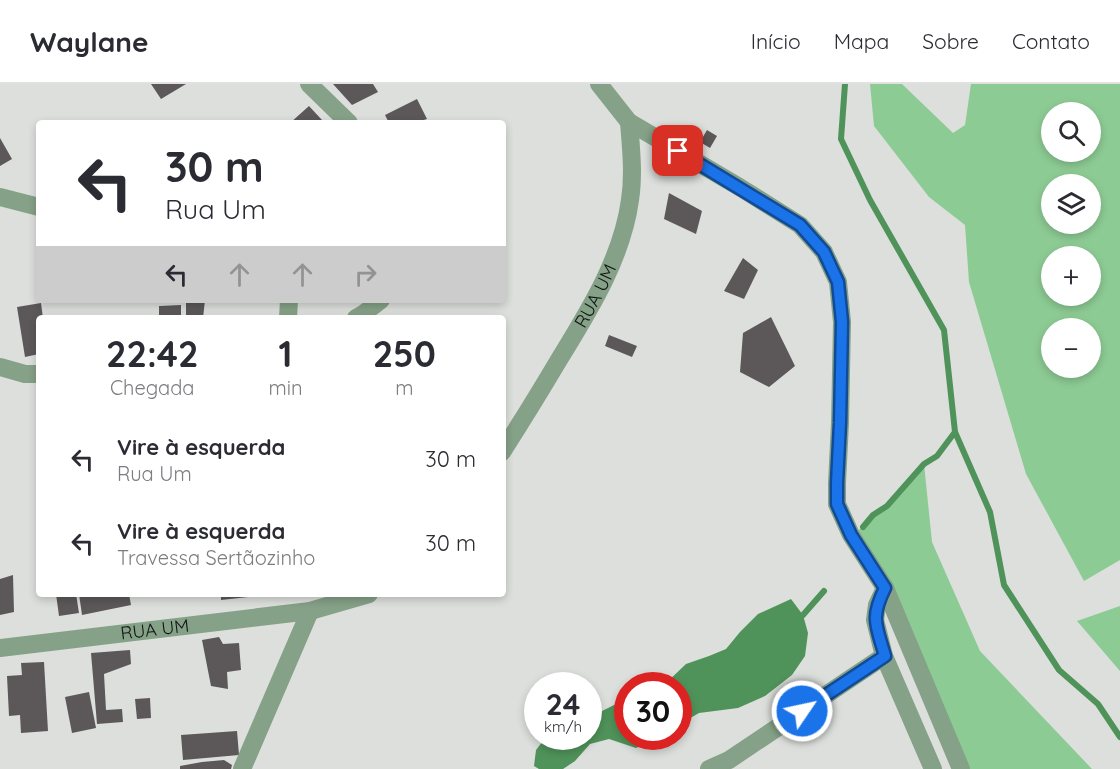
<!DOCTYPE html>
<html lang="pt">
<head>
<meta charset="utf-8">
<style>
  :root { --surface:#fff; --page:#f2f2f3; --text:#2b2b33; --muted:#7c7c81; --line:#e1e1e2 }
  body { margin:0; font-family:Quicksand,sans-serif; background:var(--page); color:var(--text); height:100vh; display:flex; flex-direction:column; font-size:22px; white-space:nowrap }
  * { box-sizing:border-box; margin:0 }
  p { font-size:20px; color:var(--muted) }
  .icon { flex:none; width:33px; height:33px; fill:none; stroke:currentColor; stroke-width:2; stroke-linecap:round; stroke-linejoin:round }
  .map { position:relative; flex:1; overflow:hidden }
  .side { position:absolute; left:36px; top:231px; width:470px; height:282px; display:flex; flex-direction:column; background:var(--surface); border-radius:6px; box-shadow:0 3px 9px #0003 }
  .side>* { flex:none }
  .guide { position:absolute; left:36px; top:36px; width:470px; height:183px; border-radius:6px; box-shadow:0 3px 9px #0003; background:#fff; color:var(--text); overflow:hidden }
  .tools { position:absolute; left:1041px; top:18px; display:grid; gap:12px }
  .tools a { display:grid; place-items:center; width:60px; height:60px; border-radius:50%; background:var(--surface); box-shadow:0 3px 9px #0003; font-size:30px }
  .speed { position:absolute; left:524px; top:588px; display:flex; gap:12px; font-size:30px; font-weight:700; text-align:center }
  .speed>* { display:grid; place-content:center; width:78px; height:78px; border-radius:50%; background:var(--surface); box-shadow:0 3px 9px #0003; line-height:1 }
  .speed small { font-size:15px; font-weight:400 }
  .speed .limit { border:9px solid #d22; background:#fff; color:#111 }
  .pin { position:absolute; display:grid; place-items:center; width:51px; height:51px; color:#fff; margin:-26px; border-radius:12px; box-shadow:0 3px 9px #0006 }
  .me { position:absolute; width:66px; margin:-33px; rotate:56deg; stroke-linejoin:round; filter:drop-shadow(0 0 4px #0008) }
  .turn { display:flex; align-items:center; gap:21px; height:126px; padding:0 30px; font-size:27px }
  .turn .icon { width:78px; height:78px; stroke-width:2.5 }
  .turn b { display:block; font-size:42px; line-height:51px }
  .lanes { display:flex; align-items:center; height:57px; padding:0 30px; background:#0003; justify-content:center; gap:30px; direction:ltr }
  .lanes .off { opacity:.35 }
  .eta { display:flex; justify-content:space-evenly; align-items:center; height:102px; text-align:center }
  .eta b { font-size:36px; font-weight:700; line-height:42px }
  ul { padding:0; list-style:none }
  li { display:flex; align-items:center; gap:18px; height:84px; padding:0 30px }
  li div { flex:1 }
  li b { display:block; font-size:22px }
  li em { font-style:normal }
  header { display:flex; align-items:center; gap:36px; box-sizing:border-box; height:84px; padding:0 30px; background:var(--surface); border-bottom:2px solid var(--line) }
  header strong { font-size:28px }
  nav { display:flex; gap:33px; margin-inline-start:auto; font-size:21px }
  .map>svg:first-child { display:block }
</style>
</head>
<body>
<header>
<strong>Waylane</strong>
<nav><a>Início</a><a>Mapa</a><a>Sobre</a><a>Contato</a></nav>
</header>
<div class="map">
<svg width="1120" height="685" viewBox="0 0 1120 685">
  <rect width="100%" height="100%" fill="#dcdfdc"/>
  <!-- green -->
  <path fill="#8dcb94" fill-rule="evenodd" d="M870,0H902L953,49L965,41L971,0H1120V476L1084,497L1026,390L969,198L965,141L929,113L874,42ZM1052,28H1090V68H1052ZM1052,100H1090V140H1052ZM1052,172H1090V212H1052ZM1052,244H1090V284H1052Z
    M924,380L932,458L980,567L1092,685H961L851,451L863,443L873,431L887,422Z
    M1120,522V587L1077,537Z"/>
  <!-- water -->
  <path fill="#50935a" d="M791,515L803,531L808,549L805,572L792,591L765,612L738,624L699,629L678,641V602L664,601L686,580L709,572L726,565L740,548L758,530Z
    M627,617V652L658,653L636,664L609,655L590,660L575,677L563,685H539L534,682L536,666L546,653L588,652V634L616,620Z"/>
  <g fill="none" stroke-linecap="round" stroke-linejoin="round">
    <!-- stream -->
    <path stroke="#50935a" stroke-width="6" d="M845,0L841,55L870,116L944,246L955,348L990,428L1004,501L1059,586L1098,620L1120,653
      M863,443L873,431L887,422L924,380L937,372L955,348
      M796,536L803,531L824,507"/>
  </g>
  <!-- building -->
  <path fill="#5c585a" d="M151,0H186L161,15Z
    M333,0H373L378,8L352,21Z
    M417,15L427,35L414,39H389L385,31Z
    M309,22L322,36L319,39H290Z
    M707,46L717,52L710,64L700,58Z
    M0,54L12,75L0,82Z
    M669,109L702,127L696,150L664,135Z
    M743,174L758,186L744,215L724,207Z
    M186,216H205L203,234H186Z
    M41,219L43,234H39V270L25,273L17,223Z
    M181,221V234H159V222Z
    M771,233L795,282L769,303L740,288L743,249Z
    M609,251L637,262L632,273L605,262Z
    M13,491L14,528L0,531V495Z
    M56,510H76L79,529L59,532Z
    M79,510H129L131,521L82,531Z
    M221,510H252L248,513L221,516Z
    M219,553L223,560L239,559L241,586L227,588L228,605L211,602L202,556Z
    M130,566L131,580L104,590L106,626L122,625L123,638L97,640L91,569Z
    M44,578L48,647L21,649L20,631L9,632L7,592L22,591L21,579Z
    M89,608L96,644L72,649L65,613Z
    M150,614L151,634L137,635L135,615Z
    M237,647L239,671L183,676L181,651Z
    M224,676L232,681L231,685H180V682L202,678Z"/>
  <g fill="none" stroke-linecap="round" stroke-linejoin="round">
    <!-- minor -->
    <g stroke="#85a187" stroke-width="18">
      <path d="M309,0L349,39"/>
      <path d="M599,0L629,38L741,104L800,141L824,168L838,198L842,238L840,339L837,399V420L851,451L885,504L961,685"/>
      <path d="M0,113L39,123"/>
      <path d="M288,234L289,216"/>
      <path d="M356,234L363,230L381,216"/>
      <path d="M0,283L25,290H39"/>
      <path id="s1" d="M502,368C522,337 541,306 560,274C590,225 622,174 630,116C634,90 631,64 629,38"/>
      <path id="s2" d="M0,564L310,527L369,510"/>
      <path d="M884,572L933,685"/>
      <path d="M242,685L310,527"/>
      <path d="M709,685L729,676L884,572L875,536L877,521L885,504"/>
    </g>
  </g>
  <g fill="none" stroke-linecap="round" stroke-linejoin="round">
    <defs>
      <path id="route" d="M678,67L800,141L824,168L838,198L842,238L840,339L837,399V420L851,451L885,504C870,534 876,541 885,572L802,627"/>
    </defs>
    <!-- route casing -->
    <use href="#route" stroke="#114b97" stroke-width="15"/>
    <!-- route -->
    <use href="#route" stroke="#1a73e8" stroke-width="10"/>
  </g>
  <g text-anchor="middle" stroke-width="6" stroke-linejoin="round" paint-order="stroke">
    <!-- street labels -->
    <g font-size="18" fill="#0f1110" stroke="#dcdfdc">
      <text dy="6" stroke="none"><textPath href="#s1" startOffset="182">RUA UM</textPath></text>
      <text dy="6" stroke="none"><textPath href="#s2" startOffset="156">RUA UM</textPath></text>
    </g>
  </g>
</svg>
<div class="tools">
<a><svg class="icon" aria-label="search" viewBox="0 0 24 24"><circle cx="10" cy="10" r="6"/><path d="M15 15l6 6"/></svg></a>
<a><svg class="icon" aria-label="layers" viewBox="0 0 24 24"><path d="M12 4l9 5-9 5-9-5zM3 14l9 5 9-5"/></svg></a>
<a>+</a>
<a>−</a>
</div>
<div class="speed"><div>24<small>km/h</small></div><div class="limit">30</div></div>
<div class="pin" style="left:678px;top:67px;background:#d93025"><svg class="icon" aria-label="arrive" viewBox="0 0 24 24"><path d="M6 21V4h12l-3 4 3 4H6"/></svg></div>
<svg class="me" style="left:802px;top:627px" viewBox="-20 -20 40 40"><circle r="17" fill="#1a73e8" stroke="#fff" stroke-width="3"/><path d="M0-11L8 9 0 5-8 9z" fill="#fff"/></svg>
<div class="guide">
<div class="turn"><svg class="icon" aria-label="left" viewBox="0 0 24 24"><path d="M17 20v-9H6M10 6l-5 5 5 5"/></svg><div><b>30 m</b>Rua Um</div></div>
<div class="lanes"><svg class="icon" aria-label="left" viewBox="0 0 24 24"><path d="M17 20v-9H6M10 6l-5 5 5 5"/></svg><svg class="icon off" aria-label="ahead" viewBox="0 0 24 24"><path d="M12 20V5M6 11l6-6 6 6"/></svg><svg class="icon off" aria-label="ahead" viewBox="0 0 24 24"><path d="M12 20V5M6 11l6-6 6 6"/></svg><svg class="icon off" aria-label="right" viewBox="0 0 24 24"><path d="M7 20v-9h11M14 6l5 5-5 5"/></svg></div>
</div>
<section class="side">
<div class="eta">
<div><b>22:42</b><p>Chegada</p></div>
<div><b>1</b><p>min</p></div>
<div><b>250</b><p>m</p></div>
</div>
<ul>
<li><svg class="icon" aria-label="left" viewBox="0 0 24 24"><path d="M17 20v-9H6M10 6l-5 5 5 5"/></svg><div><b>Vire à esquerda</b><p>Rua Um</p></div><em>30 m</em></li>
<li><svg class="icon" aria-label="left" viewBox="0 0 24 24"><path d="M17 20v-9H6M10 6l-5 5 5 5"/></svg><div><b>Vire à esquerda</b><p>Travessa Sertãozinho</p></div><em>30 m</em></li>
</ul>
</section>
</div>
</body>
</html>
